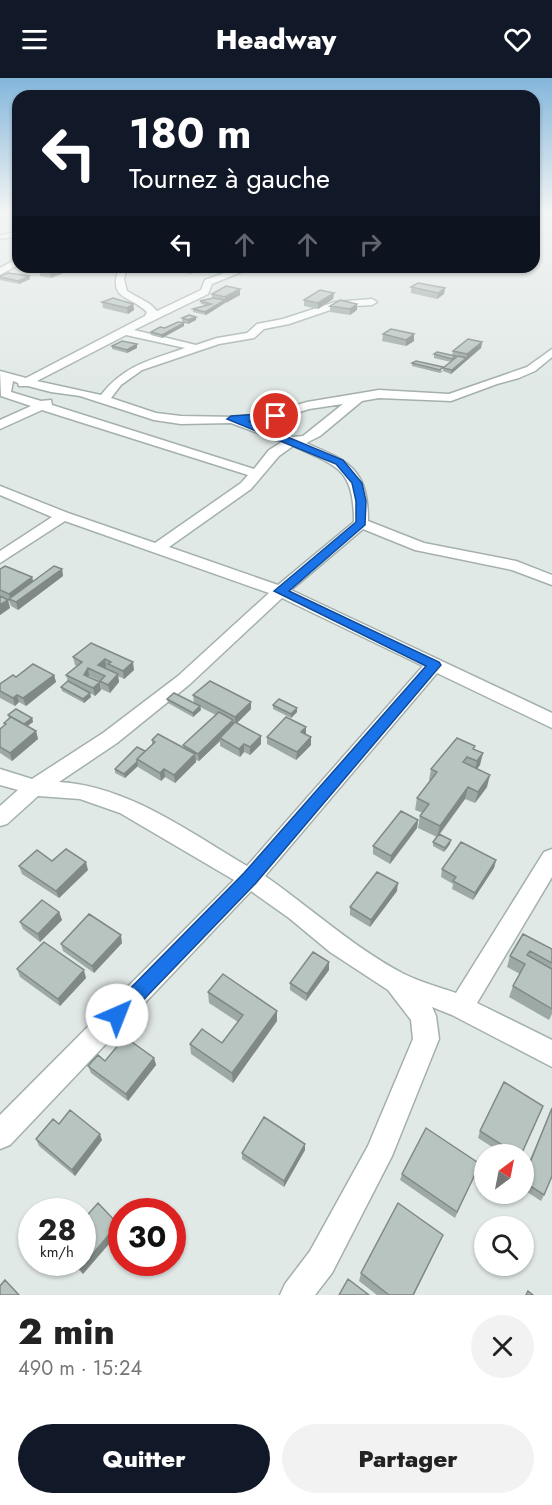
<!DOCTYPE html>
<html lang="fr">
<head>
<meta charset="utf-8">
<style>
  :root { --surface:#fff; --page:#f2f2f2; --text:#222; --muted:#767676; --accent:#111827 }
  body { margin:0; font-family:Jost,sans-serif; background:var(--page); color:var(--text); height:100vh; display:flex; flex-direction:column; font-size:22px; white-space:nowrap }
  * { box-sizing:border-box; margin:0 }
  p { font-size:20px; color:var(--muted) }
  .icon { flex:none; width:33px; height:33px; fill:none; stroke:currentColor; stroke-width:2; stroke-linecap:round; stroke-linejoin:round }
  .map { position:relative; height:1217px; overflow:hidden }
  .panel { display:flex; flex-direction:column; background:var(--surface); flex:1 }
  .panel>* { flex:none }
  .top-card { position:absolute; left:12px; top:12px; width:528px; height:183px; border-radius:18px; box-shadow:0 2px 4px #0004; background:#111827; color:#fff; overflow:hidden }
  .needle { width:39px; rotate:32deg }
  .tools { position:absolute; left:474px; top:1066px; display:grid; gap:12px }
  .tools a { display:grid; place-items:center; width:60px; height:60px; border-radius:50%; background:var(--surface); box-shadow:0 2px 4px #0004; font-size:30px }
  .speed { position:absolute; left:18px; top:1120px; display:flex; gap:12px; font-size:30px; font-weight:700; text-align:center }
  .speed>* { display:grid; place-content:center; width:78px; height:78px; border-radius:50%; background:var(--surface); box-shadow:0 2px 4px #0004; line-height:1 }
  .speed small { font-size:15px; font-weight:400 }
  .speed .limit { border:9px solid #d22; background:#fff; color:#111 }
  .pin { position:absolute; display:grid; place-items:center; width:51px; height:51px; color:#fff; margin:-26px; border:3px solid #fff; border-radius:50%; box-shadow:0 2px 6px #0007 }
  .me { position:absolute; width:66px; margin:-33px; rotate:44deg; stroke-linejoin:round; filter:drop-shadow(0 0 4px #0008) }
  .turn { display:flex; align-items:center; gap:21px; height:126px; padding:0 18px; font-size:27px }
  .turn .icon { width:78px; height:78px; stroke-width:2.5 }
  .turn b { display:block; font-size:42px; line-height:51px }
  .lanes { display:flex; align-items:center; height:57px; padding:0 18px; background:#0003; justify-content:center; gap:30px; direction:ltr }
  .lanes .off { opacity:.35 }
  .round { display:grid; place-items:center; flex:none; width:63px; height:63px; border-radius:32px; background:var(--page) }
  .head { display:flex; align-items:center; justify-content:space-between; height:102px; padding:0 18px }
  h1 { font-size:36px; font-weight:800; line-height:45px }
  .button { display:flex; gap:12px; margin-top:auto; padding:12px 18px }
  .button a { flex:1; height:69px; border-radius:36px; background:var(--accent); color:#fff; font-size:24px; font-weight:800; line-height:69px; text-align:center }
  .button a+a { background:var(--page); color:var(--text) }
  header { display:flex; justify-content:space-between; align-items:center; height:78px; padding:0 18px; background:var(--accent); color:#fff; font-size:27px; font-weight:800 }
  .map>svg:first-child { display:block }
</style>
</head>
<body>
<header><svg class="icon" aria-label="menu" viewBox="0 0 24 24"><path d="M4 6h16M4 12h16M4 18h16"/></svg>Headway<svg class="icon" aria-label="heart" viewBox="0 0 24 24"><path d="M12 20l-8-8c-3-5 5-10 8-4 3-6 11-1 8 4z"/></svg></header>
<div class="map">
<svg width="552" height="1217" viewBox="0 0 552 1217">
  <rect width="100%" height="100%" fill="#e1e9e6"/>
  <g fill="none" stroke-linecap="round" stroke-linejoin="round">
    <!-- stream -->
    <path stroke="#8fb9c8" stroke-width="2" d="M0,136L16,135"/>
    <defs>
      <path id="street" d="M18,180V187L0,197V190Z
        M119,189H127L124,201L127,213L150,226L157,233L201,212L205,202L241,189H253L212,206L208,216L134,252L196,267L217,260L247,255L257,246L283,241L335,224L372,221L377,224L372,227L339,229L289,246L264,251L254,260L219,266L142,292L121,307L111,320L156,335L181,338L237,339L270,335L307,324L379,312L449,316L527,289L552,271V279L535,293L519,300L497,306L451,323L379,320L362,323L320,358L306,365C350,384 368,391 368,443L424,465L516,483L552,497V507L512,492L415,472L363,451L291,512L552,635V650L437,595L265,798C311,830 354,870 404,896C420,904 439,909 456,915L544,774L552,771V799L477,925L552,962V989L452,937L432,929L436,938L439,961L392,1078L332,1195L315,1217H280L285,1206L310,1173L368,1068L413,961L411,942L388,912L330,874L289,840L251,813L10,1067L0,1071V1037L234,802L120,735L80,721L38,718L7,746L0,748V728L18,712L0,707V691L32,701L103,655L178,598L269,515L65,443L0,485V473L52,439L0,417V408L68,435L155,465L241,405L248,397L42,332L0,351V342L31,328L1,318L0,293L26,300L145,238L147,234C128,216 108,223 119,189ZM126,257L185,270C150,282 125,287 101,317L37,303ZM13,303L18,305L19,308H28L51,314L80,318L154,342L181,346L231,345L282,364L269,372L254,391L52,327L51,322L41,323L11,314ZM343,326L303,358L293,359L254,344L271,343L309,331ZM293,368C337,388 354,390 354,444L278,507L169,469L251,411L279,378ZM282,520L423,588L247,788C189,754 128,708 59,704L117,665L190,606Z"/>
      <path id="secondary" d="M18,154V158L0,161V157Z"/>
    </defs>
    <!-- street casing -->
    <use href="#street" stroke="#a4b0ad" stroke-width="3"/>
    <!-- secondary casing -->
    <use href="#secondary" stroke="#a1b4af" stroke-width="3"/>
    <!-- street -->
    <use href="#street" fill="#fff" fill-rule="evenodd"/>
    <!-- secondary -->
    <use href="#secondary" fill="#fff" fill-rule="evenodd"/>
  </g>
  <!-- wall -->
  <path fill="#9da9a5" d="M178,190L199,191L190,196L178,193Z
    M39,192L66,194L51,200L40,198Z
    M0,198H29L30,201L19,206L0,202Z
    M411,209L445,210L444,216L437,221L411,215Z
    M334,215L333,221L318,231L304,228V222Z
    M212,216L240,217L225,225L206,237L193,234V231L206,227L201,226L200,223L212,220Z
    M102,224L133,226L134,232L128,236L103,230Z
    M357,226V232L350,237L330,234V228Z
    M196,239V242L188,246L182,244V240Z
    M184,248L162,260L151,257V254L165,250Z
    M383,256H414V263L406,268L382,263Z
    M482,264L481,270L451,296L443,293V290L451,284L434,280V276L452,277L453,273Z
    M137,266V270L127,275L112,271V268Z
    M412,285L443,293L440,295L412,288Z
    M0,491L32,499L33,503L62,491L63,498L18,532L11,528L9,523L8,522L10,530L0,537Z
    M91,565L134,592L124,601L118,598L119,604L110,615L101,611L100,603L89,598V599L101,612L95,618L90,615L91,619L84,625L62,613L61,609L68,604L66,597L77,588L75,587L73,579Z
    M54,597L56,604L26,628L19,624L15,628L0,620V606L16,599Z
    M193,617L251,624V631L237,645L261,666L250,677L244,674L240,679L220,668V663L199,683L195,682L196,684L175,705L165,699L161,703L138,689V688L125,700L115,695V691L145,673L152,667V662L184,670L183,667L216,637L200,629L201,632L193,639L168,625L167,621L194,625Z
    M273,627L297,634L291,640L273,631Z
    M8,637L32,640L33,644L27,648L36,653L38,661L12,683L0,675V651L5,648L4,645L9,641Z
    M306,649V657L311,667L296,682L267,666V659Z
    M475,668L474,671L480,687L477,691L487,709L475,725L465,721L440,756L450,766L444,774L433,768V764L437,759L418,750L420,738L423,735L415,732L417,720L430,703L429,702L431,691Z
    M418,742L417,750L390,786L373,776V768Z
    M496,782L494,790L473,822L452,811L453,806L441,799L442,791Z
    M52,783L88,792L59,820L22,796L19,788Z
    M397,813L370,849L350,837V829Z
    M59,834L62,842L40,864L23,851L20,844Z
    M523,856L552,871V936L549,942L509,919L513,908L520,896L507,889L510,878Z
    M122,865L94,895L63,873L61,866Z
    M329,884V892L306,923L290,912V905Z
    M17,891L86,900L60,928L20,899Z
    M208,914L277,933V943L233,1005L191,976L190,966L222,965L238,944L209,925Z
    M154,980L156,987L128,1023L91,995L88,988L105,983Z
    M552,1030L544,1117L541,1123L524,1112V1083L528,1086Z
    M59,1046L102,1062L75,1098L39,1068L36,1061Z
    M480,1053L521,1077H505L478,1060Z
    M305,1072L284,1109L242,1081V1075Z
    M480,1086L455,1140L400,1102L402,1096Z
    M121,1152L83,1196L72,1185H82Z
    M443,1157L414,1217H377L359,1203L361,1195Z"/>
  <!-- shaded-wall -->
  <path fill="#808986" d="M64,189H65L66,194L51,200L50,195Z
    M197,189H199V191L190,196V193Z
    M29,198L30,201L19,206L18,203Z
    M445,210L444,216L437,221L438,215Z
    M240,211V217L226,225L225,219Z
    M334,215L333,221L318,231V225Z
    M225,222V225L206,237L205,234Z
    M133,226L134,232L128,236L127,230Z
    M357,226V232L350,237V231Z
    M196,239V242L188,246V242Z
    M184,245V248L162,260V257Z
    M414,256V263L406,268V262Z
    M482,264L481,270L451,296L452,292L466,281L467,276Z
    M137,266V270L127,275V272Z
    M62,491L63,498L18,532L16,524Z
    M32,499L34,507L10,521L9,516Z
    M8,522L10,530L0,537V527Z
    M105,581L106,589L99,595L98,587Z
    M133,584L134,592L124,601L123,593Z
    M88,590L89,598L85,604L84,597Z
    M118,596L119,604L110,615L108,607Z
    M54,597L56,604L26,628L23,620Z
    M100,604L101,612L95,618L93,610Z
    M90,615L91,619L84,625L83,621Z
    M17,617L19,624L15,628L13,620Z
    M251,624V631L235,647V639Z
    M200,628L201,632L193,639V635Z
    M297,630V634L291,640V636Z
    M32,640L33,644L25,650L23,646Z
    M233,642L234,650L220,660V663L199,683L198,676Z
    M306,649V657L301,654Z
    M36,653L38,661L12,683L10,675Z
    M261,658V666L250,677V669Z
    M311,659V667L296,682L297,674Z
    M244,666V674L240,679L239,671Z
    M483,675L480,687L474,695L477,683Z
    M195,676L196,684L175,705L174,697Z
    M137,684L138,688L125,700L124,696Z
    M164,691L165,699L161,703L160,695Z
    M490,697L487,709L475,725L478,714Z
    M468,709L465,721L437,759L440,748Z
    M418,742L417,750L390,786L391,778Z
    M451,762L450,766L444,774L445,770Z
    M496,782L494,790L473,822L475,815Z
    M86,784L88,792L59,820L56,813Z
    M398,805L397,813L370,849L371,842Z
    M59,834L62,842L40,864L38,856Z
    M121,857L122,865L94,895L92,888Z
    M329,884V892L306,923L307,916Z
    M84,892L86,900L60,928L58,921Z
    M277,933V943L233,1005L232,995Z
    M154,980L156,987L128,1023L126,1016Z
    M100,1056L102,1062L75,1098L72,1092Z
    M305,1066V1072L284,1109V1103Z
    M118,1146L121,1152L83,1196L80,1191Z"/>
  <!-- building -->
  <path fill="#b7c4c0" stroke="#808986" stroke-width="1.5" d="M47,189H64L50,195L39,192Z
    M180,189H197L190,193L178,190Z
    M8,195L29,198L18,203L0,199V198Z
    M418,205L445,210L438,215L411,209Z
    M226,208L240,211L225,219L212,216Z
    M320,212L334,215L318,225L304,222Z
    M113,220L133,226L127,230L102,224Z
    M213,220L225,222L205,234L193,231L211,226L200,223Z
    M340,222L357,226L350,231L330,228Z
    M189,237L196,239L188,242L182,240Z
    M178,244L184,245L162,257L151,254L160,249L165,250Z
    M391,251L414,256L406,262L383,256Z
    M468,261L482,264L467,276L453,273Z
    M122,263L137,266L127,272L112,268Z
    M437,274L455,278L452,281L434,276Z
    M458,278L466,280L452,292L443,290Z
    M416,283L443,289L440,292L412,285Z
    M5,488L32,499L9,516L0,512V491Z
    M54,488L62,491L16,524L9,521Z
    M0,518L8,522L0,527Z
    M91,565L133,584L123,593L108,586L111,584L105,581L98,587L118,596L108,607L100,603L105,598L88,590L84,597L100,604L93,610L66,597L82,584L73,579Z
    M33,586L54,597L23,620L17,617L13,620L0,613V606L13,597L16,599Z
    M68,603L90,615L83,621L61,609Z
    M210,603L251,624L235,639L193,617Z
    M174,615L200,628L193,635L167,621Z
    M279,621L297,630L291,636L273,627Z
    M16,631L32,640L24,646L8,637Z
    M219,634L233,642L198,676L183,667Z
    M11,639L36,653L10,675L0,669V651L6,646L4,645Z
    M286,639L306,649L301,654L311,659L297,674L267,659Z
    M235,644L261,658L250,669L244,666L239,671L220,660Z
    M158,656L195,676L174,697L164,691L160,695L137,681L155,664L152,662Z
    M457,660L475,668L473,671L483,675L477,683L467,679L463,684L490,697L478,714L468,709L440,748L420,738L429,726L417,720L437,694L431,691Z
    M137,669L145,673L137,681V684L124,696L115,691Z
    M401,733L418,742L391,778L373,768Z
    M439,756L451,762L445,770L433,764Z
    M461,764L496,782L475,815L453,803L456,799L442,791Z
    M66,771L86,784L56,813L19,788L37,772L52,783Z
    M377,794L398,805L371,842L350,829Z
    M42,822L59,834L38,856L20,844Z
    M89,836L121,857L92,888L61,866Z
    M523,856L552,871V885L530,873L527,877L552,891V931L513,908L525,886L510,878Z
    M44,864L84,892L58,921L17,891Z
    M313,874L329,884L307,916L290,905Z
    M223,896L277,933L232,995L190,966L202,951L222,965L243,937L208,914Z
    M125,959L154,980L126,1016L88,988L98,977L105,983Z
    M504,1004L543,1028L521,1077H518L480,1053Z
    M552,1030V1098L544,1117L524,1104V1083L529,1087Z
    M70,1032L100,1056L72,1092L36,1061L53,1041L59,1046Z
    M264,1039L305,1066L284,1103L242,1075Z
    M426,1050L480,1086L457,1134L402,1096Z
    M98,1125L118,1146L80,1191L75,1185H82V1143Z
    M398,1125L443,1157L413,1217H389L361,1195Z
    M348,1201L369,1217H339Z
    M5,1202L19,1217H0V1208Z
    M528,1213L533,1217H526Z"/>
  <!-- sky -->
  <linearGradient id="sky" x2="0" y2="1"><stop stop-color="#84b6db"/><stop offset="0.44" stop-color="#f2f5f4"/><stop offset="1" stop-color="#f2f5f4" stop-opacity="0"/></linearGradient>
  <rect width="552" height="305" fill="url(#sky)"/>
  <!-- route -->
  <path fill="#1a73e8" stroke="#114b97" stroke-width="1.5" d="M276,335L281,338L279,340L249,343L343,382L362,405L366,423L365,447L289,513L439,584L441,587L256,805L123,943L117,946L110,943L107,937L110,931L244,795L426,588L274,513L356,444V423L352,405L336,386L227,341L231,338Z"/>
</svg>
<div class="tools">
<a><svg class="needle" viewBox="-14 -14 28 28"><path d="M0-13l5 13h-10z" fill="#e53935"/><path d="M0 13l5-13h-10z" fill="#767676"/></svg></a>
<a><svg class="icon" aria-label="search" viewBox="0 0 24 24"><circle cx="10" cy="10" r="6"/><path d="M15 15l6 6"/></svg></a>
</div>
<div class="speed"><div>28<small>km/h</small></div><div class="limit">30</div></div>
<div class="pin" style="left:276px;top:338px;background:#d93025"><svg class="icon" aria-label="arrive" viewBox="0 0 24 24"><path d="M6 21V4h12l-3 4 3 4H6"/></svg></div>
<svg class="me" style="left:117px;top:937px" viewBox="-20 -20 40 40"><circle r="19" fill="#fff"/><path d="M0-13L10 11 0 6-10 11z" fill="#1a73e8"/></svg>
<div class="top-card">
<div class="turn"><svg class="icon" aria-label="left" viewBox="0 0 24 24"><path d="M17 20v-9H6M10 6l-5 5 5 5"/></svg><div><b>180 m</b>Tournez à gauche</div></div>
<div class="lanes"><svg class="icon" aria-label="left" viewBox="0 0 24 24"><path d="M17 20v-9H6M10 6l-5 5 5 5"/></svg><svg class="icon off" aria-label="ahead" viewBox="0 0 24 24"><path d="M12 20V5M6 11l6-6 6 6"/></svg><svg class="icon off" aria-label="ahead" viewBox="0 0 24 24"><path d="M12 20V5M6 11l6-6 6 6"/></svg><svg class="icon off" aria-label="right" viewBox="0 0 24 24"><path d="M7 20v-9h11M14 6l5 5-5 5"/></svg></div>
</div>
</div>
<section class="panel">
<div class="head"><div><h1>2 min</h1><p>490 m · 15:24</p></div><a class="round"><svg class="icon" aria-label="close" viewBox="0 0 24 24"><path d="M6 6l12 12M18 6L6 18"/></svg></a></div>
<div class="button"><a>Quitter</a><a>Partager</a></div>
</section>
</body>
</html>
